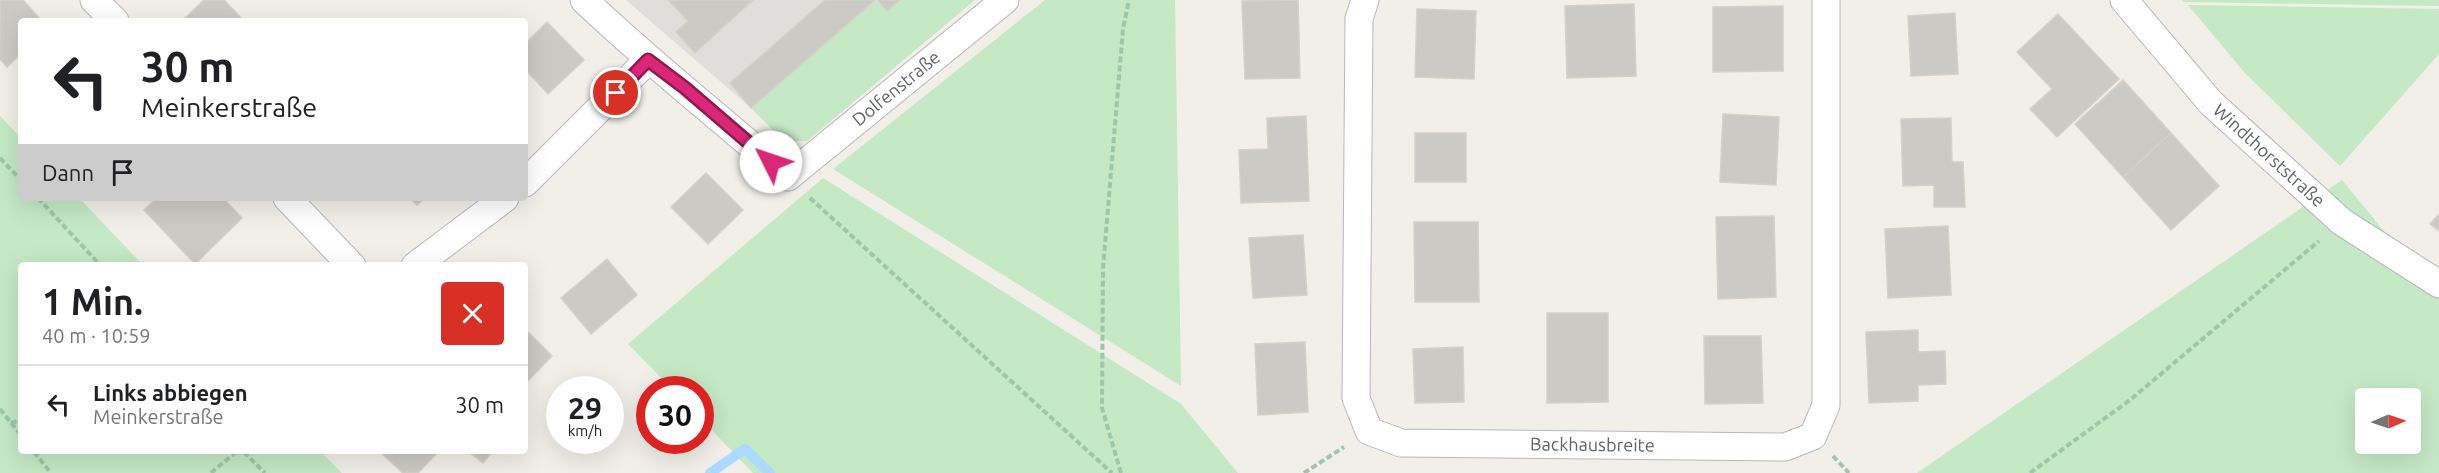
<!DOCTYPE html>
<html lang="de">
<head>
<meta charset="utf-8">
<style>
  :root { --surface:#fff; --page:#f2f2f2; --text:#202124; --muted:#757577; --line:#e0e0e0 }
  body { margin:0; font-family:Ubuntu,sans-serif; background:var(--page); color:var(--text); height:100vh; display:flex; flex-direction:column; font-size:22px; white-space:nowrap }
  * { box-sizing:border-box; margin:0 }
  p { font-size:20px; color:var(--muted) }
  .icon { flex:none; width:33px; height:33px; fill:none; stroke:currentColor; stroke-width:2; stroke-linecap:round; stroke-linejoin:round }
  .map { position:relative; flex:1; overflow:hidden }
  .details { position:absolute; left:18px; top:262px; width:510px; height:192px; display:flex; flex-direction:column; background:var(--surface); border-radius:6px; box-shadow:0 6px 24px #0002 }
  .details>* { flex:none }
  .banner { position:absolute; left:18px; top:18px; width:510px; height:183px; border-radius:6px; box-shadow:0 6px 24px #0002; background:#fff; color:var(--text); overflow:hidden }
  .needle { width:39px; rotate:88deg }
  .controls { position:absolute; left:2355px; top:388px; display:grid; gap:12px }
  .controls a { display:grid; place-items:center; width:66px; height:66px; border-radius:6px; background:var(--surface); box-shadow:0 6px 24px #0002; font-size:30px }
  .speed { position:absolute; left:546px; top:376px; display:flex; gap:12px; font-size:30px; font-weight:700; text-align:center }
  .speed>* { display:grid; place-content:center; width:78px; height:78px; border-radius:50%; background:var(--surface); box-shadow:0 6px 24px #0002; line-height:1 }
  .speed small { font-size:15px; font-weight:400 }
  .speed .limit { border:9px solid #d22; background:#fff; color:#111 }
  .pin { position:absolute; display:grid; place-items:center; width:51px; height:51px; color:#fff; margin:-26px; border:3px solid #fff; border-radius:50%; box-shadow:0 2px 6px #0007 }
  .me { position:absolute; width:66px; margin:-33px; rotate:311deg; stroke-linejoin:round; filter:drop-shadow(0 0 4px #0008) }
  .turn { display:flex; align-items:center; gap:21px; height:126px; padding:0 24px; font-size:27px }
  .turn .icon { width:78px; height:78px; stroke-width:2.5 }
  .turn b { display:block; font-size:42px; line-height:51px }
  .then { display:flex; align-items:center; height:57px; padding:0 24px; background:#0003; gap:12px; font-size:22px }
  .round { display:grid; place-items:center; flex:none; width:63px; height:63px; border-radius:6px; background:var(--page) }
  .head { display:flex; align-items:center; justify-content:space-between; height:102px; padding:0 24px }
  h1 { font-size:36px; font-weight:700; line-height:45px }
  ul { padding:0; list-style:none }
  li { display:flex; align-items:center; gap:18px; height:78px; padding:0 24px; border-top:2px solid var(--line) }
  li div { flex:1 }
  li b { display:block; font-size:22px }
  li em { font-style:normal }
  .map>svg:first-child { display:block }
</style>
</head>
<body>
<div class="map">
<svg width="2439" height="473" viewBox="0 0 2439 473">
  <rect width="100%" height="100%" fill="#f1efe8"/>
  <!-- industrial -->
  <path fill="#e0deda" d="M626,0H875L751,108Z"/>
  <!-- green -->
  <path fill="#c5e8c5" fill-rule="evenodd" d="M875,0L887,11L900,0H975L807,141H784L751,108Z
    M1045,0H1175L1181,386L833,169Z
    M2182,0H2439V6L2184,2Z
    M2188,5L2439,9V54L2340,166L2245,73Z
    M0,116L21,138V198H79L143,265L21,266V452H321L342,473H0Z
    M823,178L1181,404L1238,473H753L701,419L700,390H673L628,344Z
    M2342,180L2439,298V473H1917ZM2366,399H2410V444H2366Z"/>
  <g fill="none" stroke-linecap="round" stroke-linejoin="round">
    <!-- stream -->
    <path stroke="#aadaff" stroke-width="10" d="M710,473L745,449L770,473"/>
  </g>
  <!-- building -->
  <path fill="#cccac5" stroke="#d6d1c6" stroke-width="1.5" d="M0,0H23L42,21H21V54L7,67L0,59Z
    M204,0H224L244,21H182Z
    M671,0H753L695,53L676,32L688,21L669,1Z
    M825,0H875L751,108L730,83Z
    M877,0H900L887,11Z
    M1298,0L1300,78L1245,79L1242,1Z
    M1634,4L1636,76L1567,78L1565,6Z
    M1783,6V71L1713,72V7Z
    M1417,9L1476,11L1474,79L1415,77Z
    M1955,13L1958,74L1911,76L1908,16Z
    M2058,14L2119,79L2057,137L2030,109L2052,89L2017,52Z
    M547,22L584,60L548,94L525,69V44Z
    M2123,80L2171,133L2123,177L2075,124Z
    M1723,114L1779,117L1776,185L1720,182Z
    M1306,116L1309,201L1241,203L1239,150L1268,149L1267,118Z
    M1951,118L1952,162H1963L1965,207H1934V185L1903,186L1901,119Z
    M1415,133H1466V182H1415Z
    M2171,133L2219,186L2171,230L2123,177Z
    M706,173L743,210L708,244L671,207Z
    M157,198H223L242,218L195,264L144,210Z
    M410,198H425L417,205Z
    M2439,214V231L2430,224Z
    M1774,216L1776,297L1718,299L1716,217Z
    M1414,222H1478L1479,302H1415Z
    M1948,226L1951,295L1888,298L1885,229Z
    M1303,235L1307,295L1253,298L1249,238Z
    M607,259L637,295L591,334L561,298Z
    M1547,313H1608V402L1547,403Z
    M525,329L552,356L525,384Z
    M1918,330V352L1945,351L1946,384L1918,385V401L1869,403L1866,332Z
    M1704,336H1761L1763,403L1705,404Z
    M1305,342L1308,412L1258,415L1255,344Z
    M1463,347L1464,402L1415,403L1413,349Z
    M380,452H438L418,473H403Z
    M469,452H492L483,463Z"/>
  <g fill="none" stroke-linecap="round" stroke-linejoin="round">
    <defs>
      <g id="minor">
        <path d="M94,0L115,21"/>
        <path id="s1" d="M584,0C649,62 720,118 788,177L1005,0"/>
        <path id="s2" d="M1365,0L1359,19L1356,398L1369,431L1401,443L1785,447L1813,436L1826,405V0"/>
        <path id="s3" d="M2124,0L2211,103L2342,222L2439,284"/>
        <path d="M525,183L648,60"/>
        <path d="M287,198L352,266"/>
        <path d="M415,266L505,198"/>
      </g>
    </defs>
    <!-- minor casing -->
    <use href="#minor" stroke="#b5b8bc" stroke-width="29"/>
    <!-- path -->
    <path stroke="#9cc7a9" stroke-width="4" stroke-dasharray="6 3" stroke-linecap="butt" d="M0,158L21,180
      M38,198L101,266
      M810,198L1112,473
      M0,409L21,435
      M11,423L21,420
      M34,452L51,473
      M244,452L265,473
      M1833,456L1849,473
      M211,473L236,452
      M1121,473L1102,408L1103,268L1123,29L1129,0
      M1304,473L1344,447
      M2030,473L2130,400L2319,241"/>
    <!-- minor -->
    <use href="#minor" stroke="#fff" stroke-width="27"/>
  </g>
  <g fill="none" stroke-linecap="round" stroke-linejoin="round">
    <defs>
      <path id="route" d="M616,93L648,60L685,88L771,162"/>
    </defs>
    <!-- route casing -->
    <use href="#route" stroke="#8e194d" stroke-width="15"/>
    <!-- route -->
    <use href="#route" stroke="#db2777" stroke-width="10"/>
  </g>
  <g text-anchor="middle" stroke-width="5" stroke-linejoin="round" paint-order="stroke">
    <!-- street labels -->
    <g font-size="18" fill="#5f6368" stroke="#fff">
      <text dy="6" stroke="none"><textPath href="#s1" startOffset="410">Dolfenstraße</textPath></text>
      <text dy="6" stroke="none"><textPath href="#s3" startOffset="213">Windthorststraße</textPath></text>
      <text dy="6" stroke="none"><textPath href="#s2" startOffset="660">Backhausbreite</textPath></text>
    </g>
  </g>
</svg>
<div class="controls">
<a><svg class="needle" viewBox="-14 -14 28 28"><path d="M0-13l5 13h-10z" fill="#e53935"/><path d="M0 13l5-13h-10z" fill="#757577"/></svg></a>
</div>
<div class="speed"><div>29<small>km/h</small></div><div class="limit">30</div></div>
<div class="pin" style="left:616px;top:93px;background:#d93025"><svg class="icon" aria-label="arrive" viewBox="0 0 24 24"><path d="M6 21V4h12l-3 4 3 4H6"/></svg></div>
<svg class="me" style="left:771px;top:162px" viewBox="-20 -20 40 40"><circle r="19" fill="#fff"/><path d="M0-13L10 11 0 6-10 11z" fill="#db2777"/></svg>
<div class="banner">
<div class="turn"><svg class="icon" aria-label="left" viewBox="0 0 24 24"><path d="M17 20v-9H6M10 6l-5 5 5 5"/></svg><div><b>30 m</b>Meinkerstraße</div></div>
<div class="then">Dann<svg class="icon" aria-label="arrive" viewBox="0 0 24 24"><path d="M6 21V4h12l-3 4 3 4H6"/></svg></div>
</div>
<section class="details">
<div class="head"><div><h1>1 Min.</h1><p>40 m · 10:59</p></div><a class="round" style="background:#d93025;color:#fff"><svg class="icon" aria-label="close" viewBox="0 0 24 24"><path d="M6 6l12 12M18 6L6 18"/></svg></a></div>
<ul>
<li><svg class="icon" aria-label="left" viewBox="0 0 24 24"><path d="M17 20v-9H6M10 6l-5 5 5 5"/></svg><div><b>Links abbiegen</b><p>Meinkerstraße</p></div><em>30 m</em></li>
</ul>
</section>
</div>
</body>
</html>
